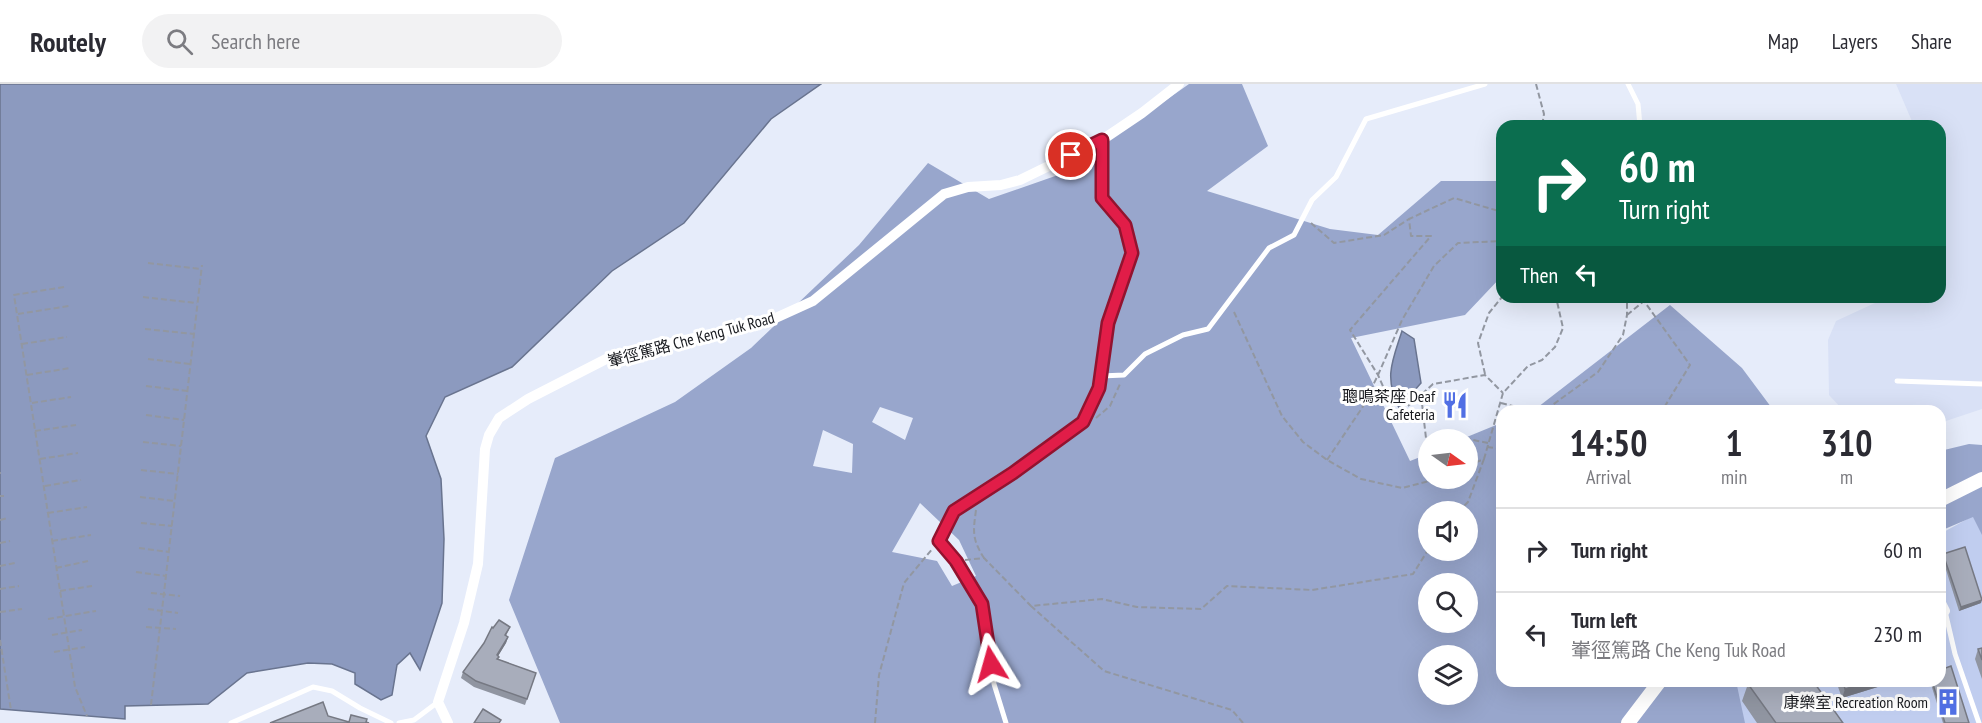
<!DOCTYPE html>
<html lang="en">
<head>
<meta charset="utf-8">
<style>
  :root { --surface:#fff; --page:#f2f2f3; --text:#2b2b33; --muted:#7c7c81; --line:#e1e1e2 }
  body { margin:0; font-family:"PT Sans Narrow","Noto Sans TC",sans-serif; background:var(--page); color:var(--text); height:100vh; display:flex; flex-direction:column; font-size:22px; white-space:nowrap }
  * { box-sizing:border-box; margin:0 }
  p { font-size:20px; color:var(--muted) }
  .icon { flex:none; width:33px; height:33px; fill:none; stroke:currentColor; stroke-width:2; stroke-linecap:round; stroke-linejoin:round }
  .map { position:relative; flex:1; overflow:hidden }
  .drawer { position:absolute; left:1496px; top:321px; width:450px; height:282px; display:flex; flex-direction:column; background:var(--surface); border-radius:18px; box-shadow:0 6px 24px #0002 }
  .drawer>* { flex:none }
  .hud { position:absolute; left:1496px; top:36px; width:450px; height:183px; border-radius:18px; box-shadow:0 6px 24px #0002; background:#0b6e4f; color:#fff; overflow:hidden }
  .needle { width:39px; rotate:104deg }
  .tools { position:absolute; left:1418px; top:345px; display:grid; gap:12px }
  .tools a { display:grid; place-items:center; width:60px; height:60px; border-radius:50%; background:var(--surface); box-shadow:0 6px 24px #0002; font-size:30px }
  .pin { position:absolute; display:grid; place-items:center; width:51px; height:51px; color:#fff; margin:-26px; border:3px solid #fff; border-radius:50%; box-shadow:0 2px 6px #0007 }
  .me { position:absolute; width:66px; margin:-33px; rotate:352deg; stroke-linejoin:round; filter:drop-shadow(0 0 4px #0008) }
  .turn { display:flex; align-items:center; gap:21px; height:126px; padding:0 24px; font-size:27px }
  .turn .icon { width:78px; height:78px; stroke-width:2.5 }
  .turn b { display:block; font-size:42px; line-height:51px }
  .then { display:flex; align-items:center; height:57px; padding:0 24px; background:#0003; gap:12px; font-size:22px }
  .eta { display:flex; justify-content:space-evenly; align-items:center; height:102px; text-align:center }
  .eta b { font-size:36px; font-weight:700; line-height:42px }
  ul { padding:0; list-style:none }
  li { display:flex; align-items:center; gap:18px; height:84px; padding:0 24px; border-top:2px solid var(--line) }
  li div { flex:1 }
  li b { display:block; font-size:22px }
  li em { font-style:normal }
  header { display:flex; align-items:center; gap:36px; box-sizing:border-box; height:84px; padding:0 30px; background:var(--surface); border-bottom:2px solid var(--line) }
  header strong { font-size:28px }
  nav { display:flex; gap:33px; margin-inline-start:auto; font-size:21px }
  .search { width:420px; height:54px; background:var(--page); display:flex; align-items:center; gap:15px; box-sizing:border-box; padding:0 21px; border-radius:33px; color:var(--muted); font-size:22px }
  .map>svg:first-child { display:block }
</style>
</head>
<body>
<header>
<strong>Routely</strong>
<div class="search"><svg class="icon" aria-label="search" viewBox="0 0 24 24"><circle cx="10" cy="10" r="6"/><path d="M15 15l6 6"/></svg>Search here</div>
<nav><a>Map</a><a>Layers</a><a>Share</a></nav>
</header>
<div class="map">
<svg width="1982" height="639" viewBox="0 0 1982 639">
  <rect width="100%" height="100%" fill="#e6ecfa"/>
  <!-- built -->
  <path fill="#d9e1f6" d="M1896,0H1982V325L1940,339V327H1844L1829,311L1828,256L1836,237L1888,213H1940V42H1914Z"/>
  <!-- green -->
  <path fill="#c0cdef" d="M1982,427V639H1657L1694,597H1940V450Z"/>
  <!-- forest -->
  <path fill="#98a6cc" fill-rule="evenodd" d="M1189,0H1242L1268,62L1207,107L1330,145L1378,151L1441,97H1501V193L1465,231L1351,254L1410,377L1428,370V394H1467V356L1462,355L1501,339L1502,597H1736L1745,639H560L509,516L555,374L675,318L751,264L859,161L928,79L989,115L1061,90ZM880,323L913,334L905,356L872,338ZM823,346L853,360L852,389L813,382ZM920,419L959,456L976,492L952,502L937,477L892,468ZM1428,428H1467V466H1428ZM1428,500H1467V538H1428ZM1428,572H1467V610H1428Z
    M1670,221L1742,284L1774,327H1529L1538,323Z
    M1969,360L1982,361V451L1973,433L1940,447V367Z"/>
  <!-- water -->
  <path fill="#8c9abf" stroke="#69748f" stroke-width="1.5" d="M0,0H821L771,35L684,139L612,187L512,283L445,313L426,352L441,395L444,455L442,519L420,586L410,569L397,581L392,611L381,616L355,600V589L332,580L308,579L247,589L208,620L125,622V635L0,625Z
    M1402,247L1414,255L1421,299L1399,324C1384,293 1392,278 1402,247Z"/>
  <g fill="none" stroke-linecap="round" stroke-linejoin="round">
    <!-- path -->
    <path stroke="#9297a1" stroke-width="2" stroke-dasharray="6 3" stroke-linecap="butt" d="M1536,0L1544,30L1542,42
      M1311,139L1334,159L1384,151L1409,135
      M148,179L201,185
      M64,203L14,211L75,603L87,632
      M143,213L197,219
      M1234,228L1282,332L1303,358L1327,376L1361,395L1402,404L1441,394
      M18,230L69,222
      M1627,231L1644,217L1690,281L1662,327
      M145,245L194,250
      M22,260L67,253
      M148,275L190,280
      M1485,290L1478,259L1489,229L1502,213
      M27,291L70,284
      M146,302L187,307
      M1422,310L1433,300L1485,291L1503,309
      M32,319L71,313
      M1501,319L1520,324L1551,322L1598,288L1623,251L1627,231V213
      M146,331L184,336
      M1096,334L1110,322L1120,300
      M35,347L76,341
      M143,358L181,362
      M1488,359L1464,354H1426L1421,311L1396,332L1378,291L1350,246L1431,152H1411L1409,135L1454,114L1502,128
      M1487,363L1502,365
      M40,375L78,369
      M1327,376L1362,324L1378,291L1402,236L1434,182L1458,159L1502,157
      M1467,382L1484,375L1503,309L1528,282L1542,276L1555,263L1563,244L1556,213
      M141,386L178,390
      M0,389H1
      M45,402L81,396
      M0,412H4
      M140,413L174,417
      M976,426C973,448 972,455 984,474
      M1458,428L1468,418L1484,375
      M48,429L87,423
      M0,436L8,434
      M141,439L172,442
      M52,457L91,451
      M0,459L10,457
      M139,464L169,468
      M965,476L984,474L1031,522
      M0,482L15,479
      M56,484L88,477
      M136,488L166,492
      M0,505L19,502
      M60,507L92,502
      M151,509L180,512
      M148,525L178,529
      M0,528L22,525
      M48,535L96,527
      M146,543L176,545
      M52,551L82,546
      M0,556L11,626
      M54,568L85,563
      M151,621L202,181
      M875,639L879,591L904,499L933,464
      M1243,639L1232,626L1104,587L1031,522L1102,515L1137,523L1201,525L1227,502L1312,506L1413,490L1428,466"/>
    <!-- service -->
    <path stroke="#fff" stroke-width="5" d="M1628,0L1638,20L1640,42
      M1101,292L1124,291L1145,270L1183,251L1208,245L1269,164L1294,151L1312,116L1336,93L1366,35L1485,0
      M1897,297L1982,300
      M1945,527L1955,570L1979,639
      M231,639L313,603L332,607L360,624L391,639
      M399,639L414,636L438,618
      M1006,639L994,600L982,520L956,477L939,457L954,427L1013,389L1083,338L1099,304L1108,239L1132,169L1125,141L1102,114V57"/>
    <!-- minor -->
    <path stroke="#fff" stroke-width="10" d="M1940,517L1945,527
      M448,639L438,618L464,539L478,480L485,365L489,351L499,334L528,315L610,273L769,237L813,217L944,110L968,103L1001,101L1020,96L1102,56L1142,29L1179,0"/>
    <!-- tertiary -->
    <path stroke="#fff" stroke-width="14" d="M1940,416L1982,395
      M1628,639L1660,597"/>
  </g>
  <!-- wall -->
  <path fill="#9095a1" d="M1943,470L1981,519L1959,527L1942,473Z
    M510,543L506,552L508,553L506,559L498,572L499,573L498,575L536,589L525,621L474,603L461,594L463,588Z
    M1982,564V595L1975,575L1978,565Z
    M1836,597H1897L1842,614Z
    M1930,597H1940L1969,639H1943Z
    M1748,600L1843,639H1757L1742,617Z"/>
  <!-- shaded-wall -->
  <path fill="#767983" d="M1982,516L1981,519L1959,527L1961,523Z
    M508,553L506,559L495,577L497,571Z
    M1871,597H1897L1842,614L1845,605Z"/>
  <!-- building -->
  <path fill="#a8adbb" stroke="#767983" stroke-width="1.5" d="M1965,463L1982,516L1961,523L1943,470Z
    M499,536L510,543L505,551L508,553L497,571L499,573L497,575L536,589L527,615L476,597L463,588L484,559L492,543L493,544Z
    M1982,564V576L1978,565Z
    M1951,582L1969,639H1945L1932,597H1940V586Z
    M1753,597H1813L1843,639H1776L1748,600Z
    M1843,597H1871L1845,605Z
    M323,618L328,632L349,638L351,631L367,635L366,638L369,639H270Z
    M483,625L501,636L499,639H474Z"/>
  <g fill="none" stroke-linecap="round" stroke-linejoin="round">
    <defs>
      <path id="route" d="M991,580L982,520L956,477L939,457L954,427L1013,389L1083,338L1099,304L1108,239L1132,169L1125,141L1102,114V56L1071,71"/>
    </defs>
    <!-- route casing -->
    <use href="#route" stroke="#92132f" stroke-width="15"/>
    <!-- route -->
    <use href="#route" stroke="#e11d48" stroke-width="10"/>
  </g>
  <!-- icons -->
  <defs>
    <symbol id="restaurant-bare" viewBox="-9 -9 18 18"><path d="M-5-6h1v4h1v-4h1v4h1v-4h1v5L-1.5 .5V6h-2V.5L-5-1ZM5-6V6H3V1.5H1.5Q1.5-4 5-6Z" fill="#516fe4" stroke="#fff" stroke-width="2.5" paint-order="stroke"/></symbol>
    <symbol id="building-bare" viewBox="-9 -9 18 18"><path d="M-4-6H4V6H1V3H-1V6H-4ZM-2.5-4.3h1.7v1.8h-1.7ZM.8-4.3h1.7v1.8H.8ZM-2.5-1h1.7V.8h-1.7ZM.8-1h1.7V.8H.8Z" fill="#516fe4" stroke="#fff" stroke-width="2.5" paint-order="stroke"/></symbol>
  </defs>
  <g fill-rule="evenodd">
    <use href="#restaurant-bare" x="1436" y="302" width="38" height="38"/>
    <use href="#building-bare" x="1929" y="599" width="38" height="38"/>
  </g>
  <g text-anchor="middle" stroke-width="6" stroke-linejoin="round" paint-order="stroke">
    <!-- street labels -->
    <g font-size="16" fill="#181a1f" stroke="#fff">
      <text transform="translate(691 255) rotate(-15)" y="6">輋徑篤路 Che Keng Tuk Road</text>
    </g>
    <!-- poi labels -->
    <g font-size="16" fill="#181a1f" stroke="#fff" text-anchor="end">
      <text x="1435" y="318">聰鳴茶座 Deaf<tspan x="1435" dy="18">Cafeteria</tspan></text>
      <text x="1928" y="624">康樂室 Recreation Room</text>
    </g>
  </g>
</svg>
<div class="tools">
<a><svg class="needle" viewBox="-14 -14 28 28"><path d="M0-13l5 13h-10z" fill="#e53935"/><path d="M0 13l5-13h-10z" fill="#7c7c81"/></svg></a>
<a><svg class="icon" aria-label="sound" viewBox="0 0 24 24"><path d="M4 9h4l5-4v14l-5-4H4zM17 9q2 3 0 6"/></svg></a>
<a><svg class="icon" aria-label="search" viewBox="0 0 24 24"><circle cx="10" cy="10" r="6"/><path d="M15 15l6 6"/></svg></a>
<a><svg class="icon" aria-label="layers" viewBox="0 0 24 24"><path d="M12 4l9 5-9 5-9-5zM3 14l9 5 9-5"/></svg></a>
</div>
<div class="pin" style="left:1071px;top:71px;background:#d93025"><svg class="icon" aria-label="arrive" viewBox="0 0 24 24"><path d="M6 21V4h12l-3 4 3 4H6"/></svg></div>
<svg class="me" style="left:991px;top:580px" viewBox="-20 -20 40 40"><path d="M0-17L14 15 0 8-14 15z" fill="#e11d48" stroke="#fff" stroke-width="4"/></svg>
<div class="hud">
<div class="turn"><svg class="icon" aria-label="right" viewBox="0 0 24 24"><path d="M7 20v-9h11M14 6l5 5-5 5"/></svg><div><b>60 m</b>Turn right</div></div>
<div class="then">Then<svg class="icon" aria-label="left" viewBox="0 0 24 24"><path d="M17 20v-9H6M10 6l-5 5 5 5"/></svg></div>
</div>
<section class="drawer">
<div class="eta">
<div><b>14:50</b><p>Arrival</p></div>
<div><b>1</b><p>min</p></div>
<div><b>310</b><p>m</p></div>
</div>
<ul>
<li><svg class="icon" aria-label="right" viewBox="0 0 24 24"><path d="M7 20v-9h11M14 6l5 5-5 5"/></svg><div><b>Turn right</b></div><em>60 m</em></li>
<li><svg class="icon" aria-label="left" viewBox="0 0 24 24"><path d="M17 20v-9H6M10 6l-5 5 5 5"/></svg><div><b>Turn left</b><p>輋徑篤路 Che Keng Tuk Road</p></div><em>230 m</em></li>
</ul>
</section>
</div>
</body>
</html>
